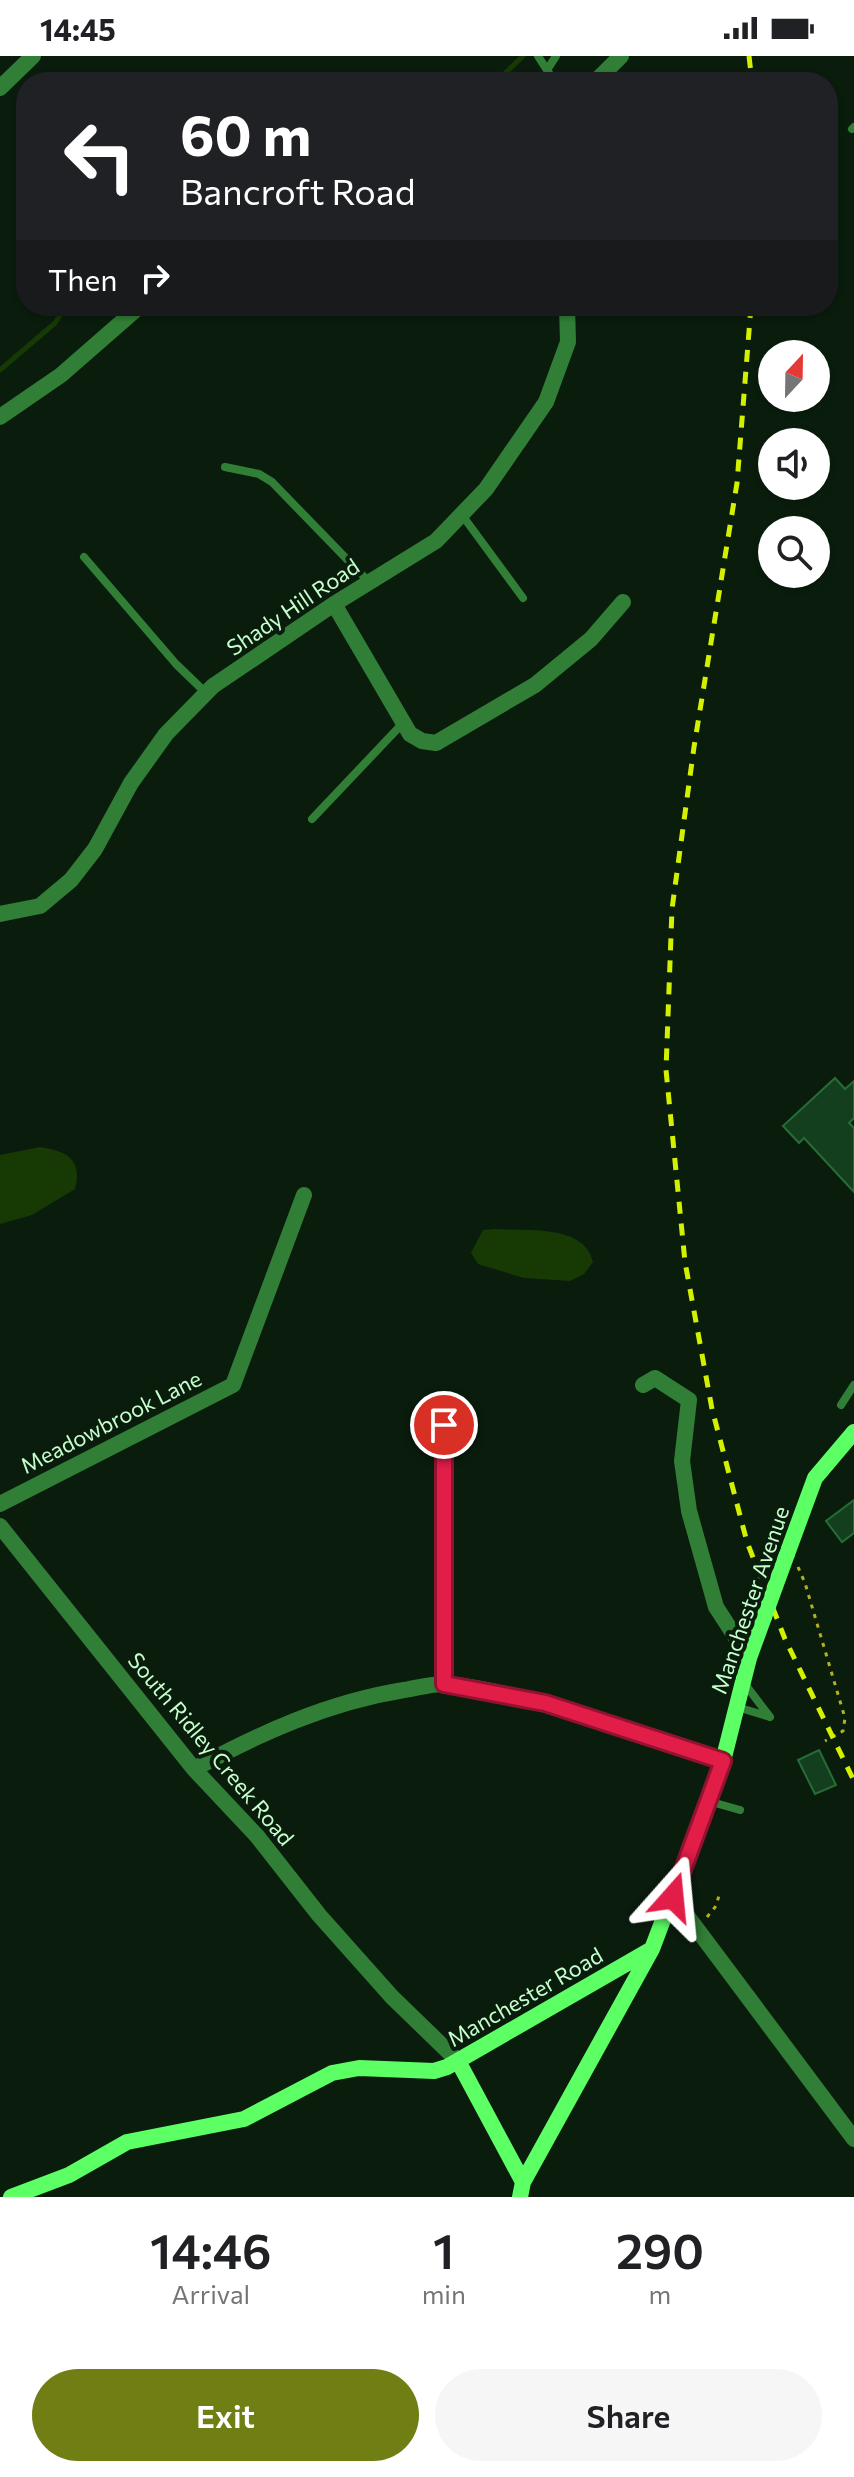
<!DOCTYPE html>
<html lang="en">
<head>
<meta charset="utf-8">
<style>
  :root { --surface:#fff; --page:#f6f6f6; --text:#202124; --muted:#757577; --accent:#707e14 }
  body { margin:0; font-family:Commissioner,sans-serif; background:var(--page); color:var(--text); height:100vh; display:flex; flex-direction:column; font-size:30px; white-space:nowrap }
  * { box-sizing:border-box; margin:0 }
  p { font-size:26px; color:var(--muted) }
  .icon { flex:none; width:44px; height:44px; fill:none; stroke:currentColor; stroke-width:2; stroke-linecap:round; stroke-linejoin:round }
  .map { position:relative; height:2141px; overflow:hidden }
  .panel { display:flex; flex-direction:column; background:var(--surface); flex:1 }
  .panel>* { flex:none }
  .guide { position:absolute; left:16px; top:16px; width:822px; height:244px; border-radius:32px; box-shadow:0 2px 6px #0004; background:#202124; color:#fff; overflow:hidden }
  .needle { width:52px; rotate:22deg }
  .fabs { position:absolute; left:758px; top:284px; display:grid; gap:16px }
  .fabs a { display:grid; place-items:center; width:72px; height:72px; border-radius:50%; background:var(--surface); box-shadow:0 2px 6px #0004; font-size:40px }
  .pin { position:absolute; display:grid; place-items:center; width:68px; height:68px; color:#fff; margin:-34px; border:4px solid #fff; border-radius:50%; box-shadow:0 2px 8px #0007 }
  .me { position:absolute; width:88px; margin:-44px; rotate:18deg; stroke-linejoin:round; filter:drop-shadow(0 0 6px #0008) }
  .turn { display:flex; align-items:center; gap:28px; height:168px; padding:0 32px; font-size:36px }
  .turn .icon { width:104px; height:104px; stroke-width:2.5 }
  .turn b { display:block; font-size:56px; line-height:68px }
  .then { display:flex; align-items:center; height:76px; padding:0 32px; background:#0003; gap:16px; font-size:30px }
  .eta { display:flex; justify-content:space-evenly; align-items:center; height:136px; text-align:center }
  .eta b { font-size:48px; font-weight:600; line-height:56px }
  .primary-button { display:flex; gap:16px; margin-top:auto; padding:16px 32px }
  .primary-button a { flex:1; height:92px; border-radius:48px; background:var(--accent); color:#fff; font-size:32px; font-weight:600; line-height:92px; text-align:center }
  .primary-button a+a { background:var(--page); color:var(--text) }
  .status { display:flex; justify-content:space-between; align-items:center; height:56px; padding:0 40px; background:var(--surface); direction:ltr }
  .status svg { height:22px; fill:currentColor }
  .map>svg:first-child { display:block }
</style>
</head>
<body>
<div class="status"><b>14:45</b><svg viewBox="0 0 49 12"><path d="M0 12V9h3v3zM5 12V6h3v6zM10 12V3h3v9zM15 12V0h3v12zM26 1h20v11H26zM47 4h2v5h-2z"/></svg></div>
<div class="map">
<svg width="854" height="2141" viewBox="0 0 854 2141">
  <rect width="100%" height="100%" fill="#0a1d0d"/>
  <!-- water -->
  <path fill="#173a05" d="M40,1091C66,1095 83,1103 75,1133L32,1159L0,1168V1099Z
    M495,1173C525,1175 585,1168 593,1206L584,1218L570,1225L524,1222L478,1208L471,1197L483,1174Z"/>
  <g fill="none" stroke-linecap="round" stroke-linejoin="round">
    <!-- stream -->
    <path stroke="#173a05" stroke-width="5" d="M496,26L523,0
      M0,314L55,267L66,250"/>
  </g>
  <!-- building -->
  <path fill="#143f1e" stroke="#256d35" stroke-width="2" d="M835,1022L845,1033L854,1025V1062L849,1067L854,1072V1136L804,1082L799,1087L783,1070Z
    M854,1444V1477L842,1486L826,1465Z
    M819,1694L836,1729L815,1738L798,1704Z"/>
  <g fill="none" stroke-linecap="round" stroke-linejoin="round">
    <!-- path -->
    <path stroke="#b5b023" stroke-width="3" stroke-dasharray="4 6" stroke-linecap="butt" d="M798,1511L805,1527L845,1662L843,1675L825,1685
      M707,1861L716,1850L720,1836"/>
    <!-- lane -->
    <path stroke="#317f36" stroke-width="8" d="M538,0L547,14
      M555,26L547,14L556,0
      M852,73L854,71
      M225,411L259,418L272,426L369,526
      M462,459L523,542
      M84,501L176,608L206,637
      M312,763L403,667
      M841,1349L854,1329
      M744,1627L770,1661
      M737,1651L770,1661
      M708,1745L740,1754"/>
    <!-- street -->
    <path stroke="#317f36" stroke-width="16" d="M595,26L621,0
      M0,32L33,0
      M0,361L61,319L140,250
      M334,548L410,678L422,685L436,687L535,629L591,583L623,546
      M0,858L40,850L71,824L95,793L131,727L166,678L213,630L334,548L436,485L486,433L546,346L568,286L567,250
      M643,1329L655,1322L689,1344L682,1405L689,1455L716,1551L749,1602
      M444,1369V1628
      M0,1448L233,1329L304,1139
      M0,1470L194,1713L257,1780L319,1859L392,1941L458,2005
      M194,1713C260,1677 329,1646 404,1634C418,1632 433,1627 447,1628C538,1638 636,1677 723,1705
      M673,1841L854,2083"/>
    <!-- secondary -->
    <path stroke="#5cff64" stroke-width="16" d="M787,1498L815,1422L854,1376
      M458,2005L523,2126
      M11,2141L69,2119L127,2086L244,2063L332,2017L359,2012L434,2015L447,2011L652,1893
      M520,2141L523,2126L652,1893L723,1705L749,1602L764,1561"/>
    <!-- rail -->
    <path stroke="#d2f000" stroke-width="5" stroke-dasharray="12 10" stroke-linecap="butt" d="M749,0L752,26
      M751,250L737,427L694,691L672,853L666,1014L685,1206L712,1353L747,1486L785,1583L854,1725"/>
    <!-- secondary-bridge -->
    <path stroke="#5cff64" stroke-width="16" d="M764,1561L787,1498"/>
  </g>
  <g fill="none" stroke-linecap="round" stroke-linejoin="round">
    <defs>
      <path id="route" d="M444,1369V1628L545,1647L723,1705L673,1841"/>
    </defs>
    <!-- route casing -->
    <use href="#route" stroke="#92132f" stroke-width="20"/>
    <!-- route -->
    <use href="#route" stroke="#e11d48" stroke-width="14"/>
  </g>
  <g text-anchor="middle" stroke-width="8" stroke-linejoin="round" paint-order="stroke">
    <!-- street labels -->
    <g font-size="22" fill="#c5ffcd" stroke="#0a1d0d">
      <text transform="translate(293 551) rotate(-34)" y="8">Shady Hill Road</text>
      <text transform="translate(111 1366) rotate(-27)" y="8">Meadowbrook Lane</text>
      <text transform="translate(750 1544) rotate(-71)" y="8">Manchester Avenue</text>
      <text transform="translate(211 1693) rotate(50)" y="8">South Ridley Creek Road</text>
      <text transform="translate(525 1941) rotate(-30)" y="8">Manchester Road</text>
    </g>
  </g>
</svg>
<div class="fabs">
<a><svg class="needle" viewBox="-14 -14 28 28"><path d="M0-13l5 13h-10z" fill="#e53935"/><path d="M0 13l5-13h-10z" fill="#757577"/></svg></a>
<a><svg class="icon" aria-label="sound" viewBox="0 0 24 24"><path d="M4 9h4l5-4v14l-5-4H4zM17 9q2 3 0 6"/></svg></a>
<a><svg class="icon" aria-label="search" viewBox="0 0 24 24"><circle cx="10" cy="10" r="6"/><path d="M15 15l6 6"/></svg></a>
</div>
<div class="pin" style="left:444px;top:1369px;background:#d93025"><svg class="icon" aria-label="arrive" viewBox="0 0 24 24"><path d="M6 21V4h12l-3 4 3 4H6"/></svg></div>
<svg class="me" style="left:673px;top:1841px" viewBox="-20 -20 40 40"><path d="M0-17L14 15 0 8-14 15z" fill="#e11d48" stroke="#fff" stroke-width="4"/></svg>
<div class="guide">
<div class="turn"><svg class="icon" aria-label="left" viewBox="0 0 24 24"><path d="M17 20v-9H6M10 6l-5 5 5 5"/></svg><div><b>60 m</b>Bancroft Road</div></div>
<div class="then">Then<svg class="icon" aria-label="right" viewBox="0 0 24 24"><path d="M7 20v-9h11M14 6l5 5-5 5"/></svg></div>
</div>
</div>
<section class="panel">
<div class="eta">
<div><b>14:46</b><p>Arrival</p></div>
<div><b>1</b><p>min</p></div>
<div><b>290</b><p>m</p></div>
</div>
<div class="primary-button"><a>Exit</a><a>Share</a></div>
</section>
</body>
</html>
